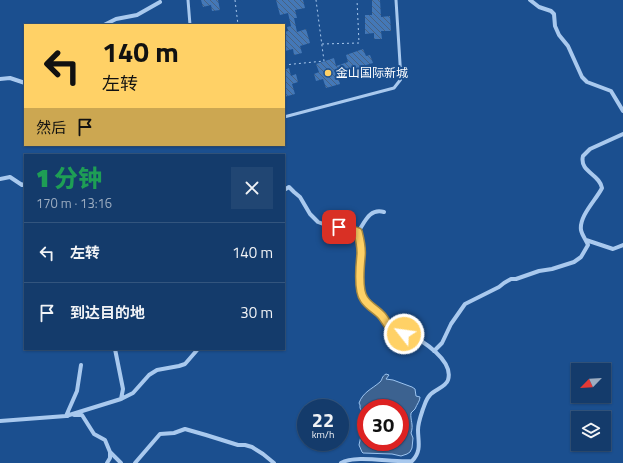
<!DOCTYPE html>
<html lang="zh">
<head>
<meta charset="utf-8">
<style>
  :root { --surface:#143b6b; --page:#214673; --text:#f1f3f6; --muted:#9dadc1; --line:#33557e }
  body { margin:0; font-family:"Titillium Web","Noto Sans SC",sans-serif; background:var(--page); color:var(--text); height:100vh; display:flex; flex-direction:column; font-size:15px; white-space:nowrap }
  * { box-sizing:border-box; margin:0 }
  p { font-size:13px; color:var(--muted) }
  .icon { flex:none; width:22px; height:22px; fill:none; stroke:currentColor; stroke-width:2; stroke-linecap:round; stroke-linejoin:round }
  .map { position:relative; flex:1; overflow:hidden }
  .panel { position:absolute; left:24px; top:154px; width:261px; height:196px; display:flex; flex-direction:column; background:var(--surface); border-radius:0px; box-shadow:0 1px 3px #0004,0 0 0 1px var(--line) }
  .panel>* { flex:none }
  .banner { position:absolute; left:24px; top:24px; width:261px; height:122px; border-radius:0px; box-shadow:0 1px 3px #0004,0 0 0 1px var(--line); background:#ffd166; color:#111; overflow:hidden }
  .needle { width:26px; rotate:245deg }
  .fabs { position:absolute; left:571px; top:363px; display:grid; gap:8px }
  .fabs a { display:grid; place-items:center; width:40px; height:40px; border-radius:0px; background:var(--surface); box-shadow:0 1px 3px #0004,0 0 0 1px var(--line); font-size:20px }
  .speed { position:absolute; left:297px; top:399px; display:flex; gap:8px; font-size:20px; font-weight:700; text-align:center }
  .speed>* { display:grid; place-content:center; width:52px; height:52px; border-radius:50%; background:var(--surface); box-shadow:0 1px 3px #0004,0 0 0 1px var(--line); line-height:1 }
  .speed small { font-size:10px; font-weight:400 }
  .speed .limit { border:6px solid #d22; background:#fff; color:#111 }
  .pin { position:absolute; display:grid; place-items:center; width:34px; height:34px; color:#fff; margin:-17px; border-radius:8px; box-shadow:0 2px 6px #0006 }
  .me { position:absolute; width:44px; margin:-22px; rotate:300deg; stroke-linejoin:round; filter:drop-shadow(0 0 3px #0008) }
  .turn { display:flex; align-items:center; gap:14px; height:84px; padding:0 12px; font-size:18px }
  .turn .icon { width:52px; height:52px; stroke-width:2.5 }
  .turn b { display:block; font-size:28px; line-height:34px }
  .then { display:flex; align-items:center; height:38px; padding:0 12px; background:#0003; gap:8px; font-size:15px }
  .round { display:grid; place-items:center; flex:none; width:42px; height:42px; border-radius:0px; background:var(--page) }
  .head { display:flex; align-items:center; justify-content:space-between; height:68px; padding:0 12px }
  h1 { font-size:24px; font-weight:800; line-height:30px; color:#1e9e55 }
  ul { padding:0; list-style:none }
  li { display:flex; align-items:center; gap:12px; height:60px; padding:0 12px; border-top:1px solid var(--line) }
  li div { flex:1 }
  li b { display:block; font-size:15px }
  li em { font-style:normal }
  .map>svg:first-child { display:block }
</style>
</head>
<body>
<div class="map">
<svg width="623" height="463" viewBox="0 0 623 463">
  <defs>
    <pattern id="building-back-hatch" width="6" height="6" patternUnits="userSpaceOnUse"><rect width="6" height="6" fill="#4478b7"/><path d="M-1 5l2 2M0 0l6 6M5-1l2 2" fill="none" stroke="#486282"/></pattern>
  </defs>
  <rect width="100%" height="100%" fill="#1b4f8f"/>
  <!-- water -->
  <path fill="#3c6290" stroke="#9cc4f0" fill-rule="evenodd" d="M386,374L389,375L386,379L393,380L412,387L415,389L416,396L420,397C420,401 417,404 415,409L411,413C410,420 414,425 411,433L413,438L412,448L410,452L407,454L401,456L392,454L363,453L362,452L359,445L365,417L360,408V405L359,403C363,392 372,389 380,382C383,379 381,377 386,374ZM366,408H400V442H366Z"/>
  <!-- building -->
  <path fill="url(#building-back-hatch)" d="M201,0H218L220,10L212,11L211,5L203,7Z
    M276,0H303L305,8L295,10L297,18H294L297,32L306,29L310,43L300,46L302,53L294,55L293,49L285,51L284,32L288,31L287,27L291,26L288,13L280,15Z
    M372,0H380L381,17L390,16L391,31H381L382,39H374V33L365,34V15H372Z
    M363,49L366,56L370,55L373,63L366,65L370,74L356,79L353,70L345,71L337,74L340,84L326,88L323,79L316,81L314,74L319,72L316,64L334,58L336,66L348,62L346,55Z
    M289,68L291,76L296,74L298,82L292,84L295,94L284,97V70Z"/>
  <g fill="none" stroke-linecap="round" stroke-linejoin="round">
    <!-- path -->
    <path stroke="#a9c9ee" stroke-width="1" stroke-dasharray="2 3" stroke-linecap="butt" d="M235,0L238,25
      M322,44L359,43L357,0
      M284,65L324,61L316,0"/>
    <!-- service -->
    <path stroke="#a9c9ee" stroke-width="3" d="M188,0L190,25
      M284,117L394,88L401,79L396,0"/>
    <!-- minor -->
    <path stroke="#a9c9ee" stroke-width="4" d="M530,0L539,7L551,11L554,14L555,26L559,35L568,46L582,77L587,82L611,91L623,111
      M104,25L116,19L137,15L160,2
      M0,79L10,78L25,83
      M0,179L10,177L22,185L25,184
      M284,190L289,187L294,192L300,197L310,214L318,222L334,228L344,225L350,227L356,232H358C365,222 369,208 384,212
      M586,240L613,249L623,245
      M115,349L123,389L121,399
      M434,351L442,343L451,324L465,304L499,287L504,283L511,279H516L539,271L552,269L574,262L581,257L588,245C586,240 582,235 581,230C579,216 596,200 602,188C600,174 579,172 583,156L590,149L623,134
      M74,415H82L94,434L105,440L110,452V458L107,463
      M68,416H66L77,391L81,365
      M0,421L66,416L121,399L133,393L149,375L157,370L179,366L185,364L198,349
      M110,452L121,463
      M135,463L160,434L174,433L185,429L206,435L238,445H245L252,447L263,454L274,463
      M341,463C356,454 393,463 412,461C422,451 418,441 418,430C418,423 421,415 423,409C425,404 426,399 430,395C434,390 446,387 448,380C454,361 423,340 408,335C404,334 400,335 396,334C390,331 387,322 383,317C378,310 368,306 363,298C357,287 361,266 361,254C361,246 360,239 358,232"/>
  </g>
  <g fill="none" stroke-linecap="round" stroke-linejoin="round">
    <defs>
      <path id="route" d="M339,227C349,223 350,231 358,232C360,240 362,248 361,256C360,266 358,291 364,299C368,306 377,310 382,316C390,326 390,334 404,334"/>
    </defs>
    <!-- route casing -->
    <use href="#route" stroke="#a68842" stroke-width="10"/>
    <!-- route -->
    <use href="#route" stroke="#ffd166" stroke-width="7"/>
  </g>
  <!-- markers -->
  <circle fill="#ffd166" stroke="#1b4f8f" stroke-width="1.5" cx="328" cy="73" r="4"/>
  <g text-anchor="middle" stroke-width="4" stroke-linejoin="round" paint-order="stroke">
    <!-- poi labels -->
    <g font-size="12" fill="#fff" stroke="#1b4f8f" text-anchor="start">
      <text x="336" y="77">金山国际新城</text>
    </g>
  </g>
</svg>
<div class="fabs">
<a><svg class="needle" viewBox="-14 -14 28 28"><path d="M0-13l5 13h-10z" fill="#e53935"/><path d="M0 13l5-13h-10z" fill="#9dadc1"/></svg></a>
<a><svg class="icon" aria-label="layers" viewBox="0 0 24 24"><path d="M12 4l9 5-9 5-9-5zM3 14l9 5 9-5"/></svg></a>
</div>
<div class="speed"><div>22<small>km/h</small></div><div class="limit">30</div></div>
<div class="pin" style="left:339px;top:227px;background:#d93025"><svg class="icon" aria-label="arrive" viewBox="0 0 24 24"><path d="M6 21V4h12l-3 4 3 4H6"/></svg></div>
<svg class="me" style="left:404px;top:334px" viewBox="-20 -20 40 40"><circle r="17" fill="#ffd166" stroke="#fff" stroke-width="3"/><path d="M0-11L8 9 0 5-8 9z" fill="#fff"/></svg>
<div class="banner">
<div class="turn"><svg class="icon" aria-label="left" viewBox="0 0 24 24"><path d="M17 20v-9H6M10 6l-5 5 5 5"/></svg><div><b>140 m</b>左转</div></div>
<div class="then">然后<svg class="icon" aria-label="arrive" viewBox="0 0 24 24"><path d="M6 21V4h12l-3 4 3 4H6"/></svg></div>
</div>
<section class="panel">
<div class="head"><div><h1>1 分钟</h1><p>170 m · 13:16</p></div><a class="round"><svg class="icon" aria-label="close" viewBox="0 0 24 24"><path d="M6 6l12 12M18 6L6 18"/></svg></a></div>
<ul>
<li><svg class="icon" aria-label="left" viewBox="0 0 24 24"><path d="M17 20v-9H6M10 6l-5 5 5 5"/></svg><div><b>左转</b></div><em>140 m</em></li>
<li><svg class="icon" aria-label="arrive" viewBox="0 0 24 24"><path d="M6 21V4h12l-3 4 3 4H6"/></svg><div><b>到达目的地</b></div><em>30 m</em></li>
</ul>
</section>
</div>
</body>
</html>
